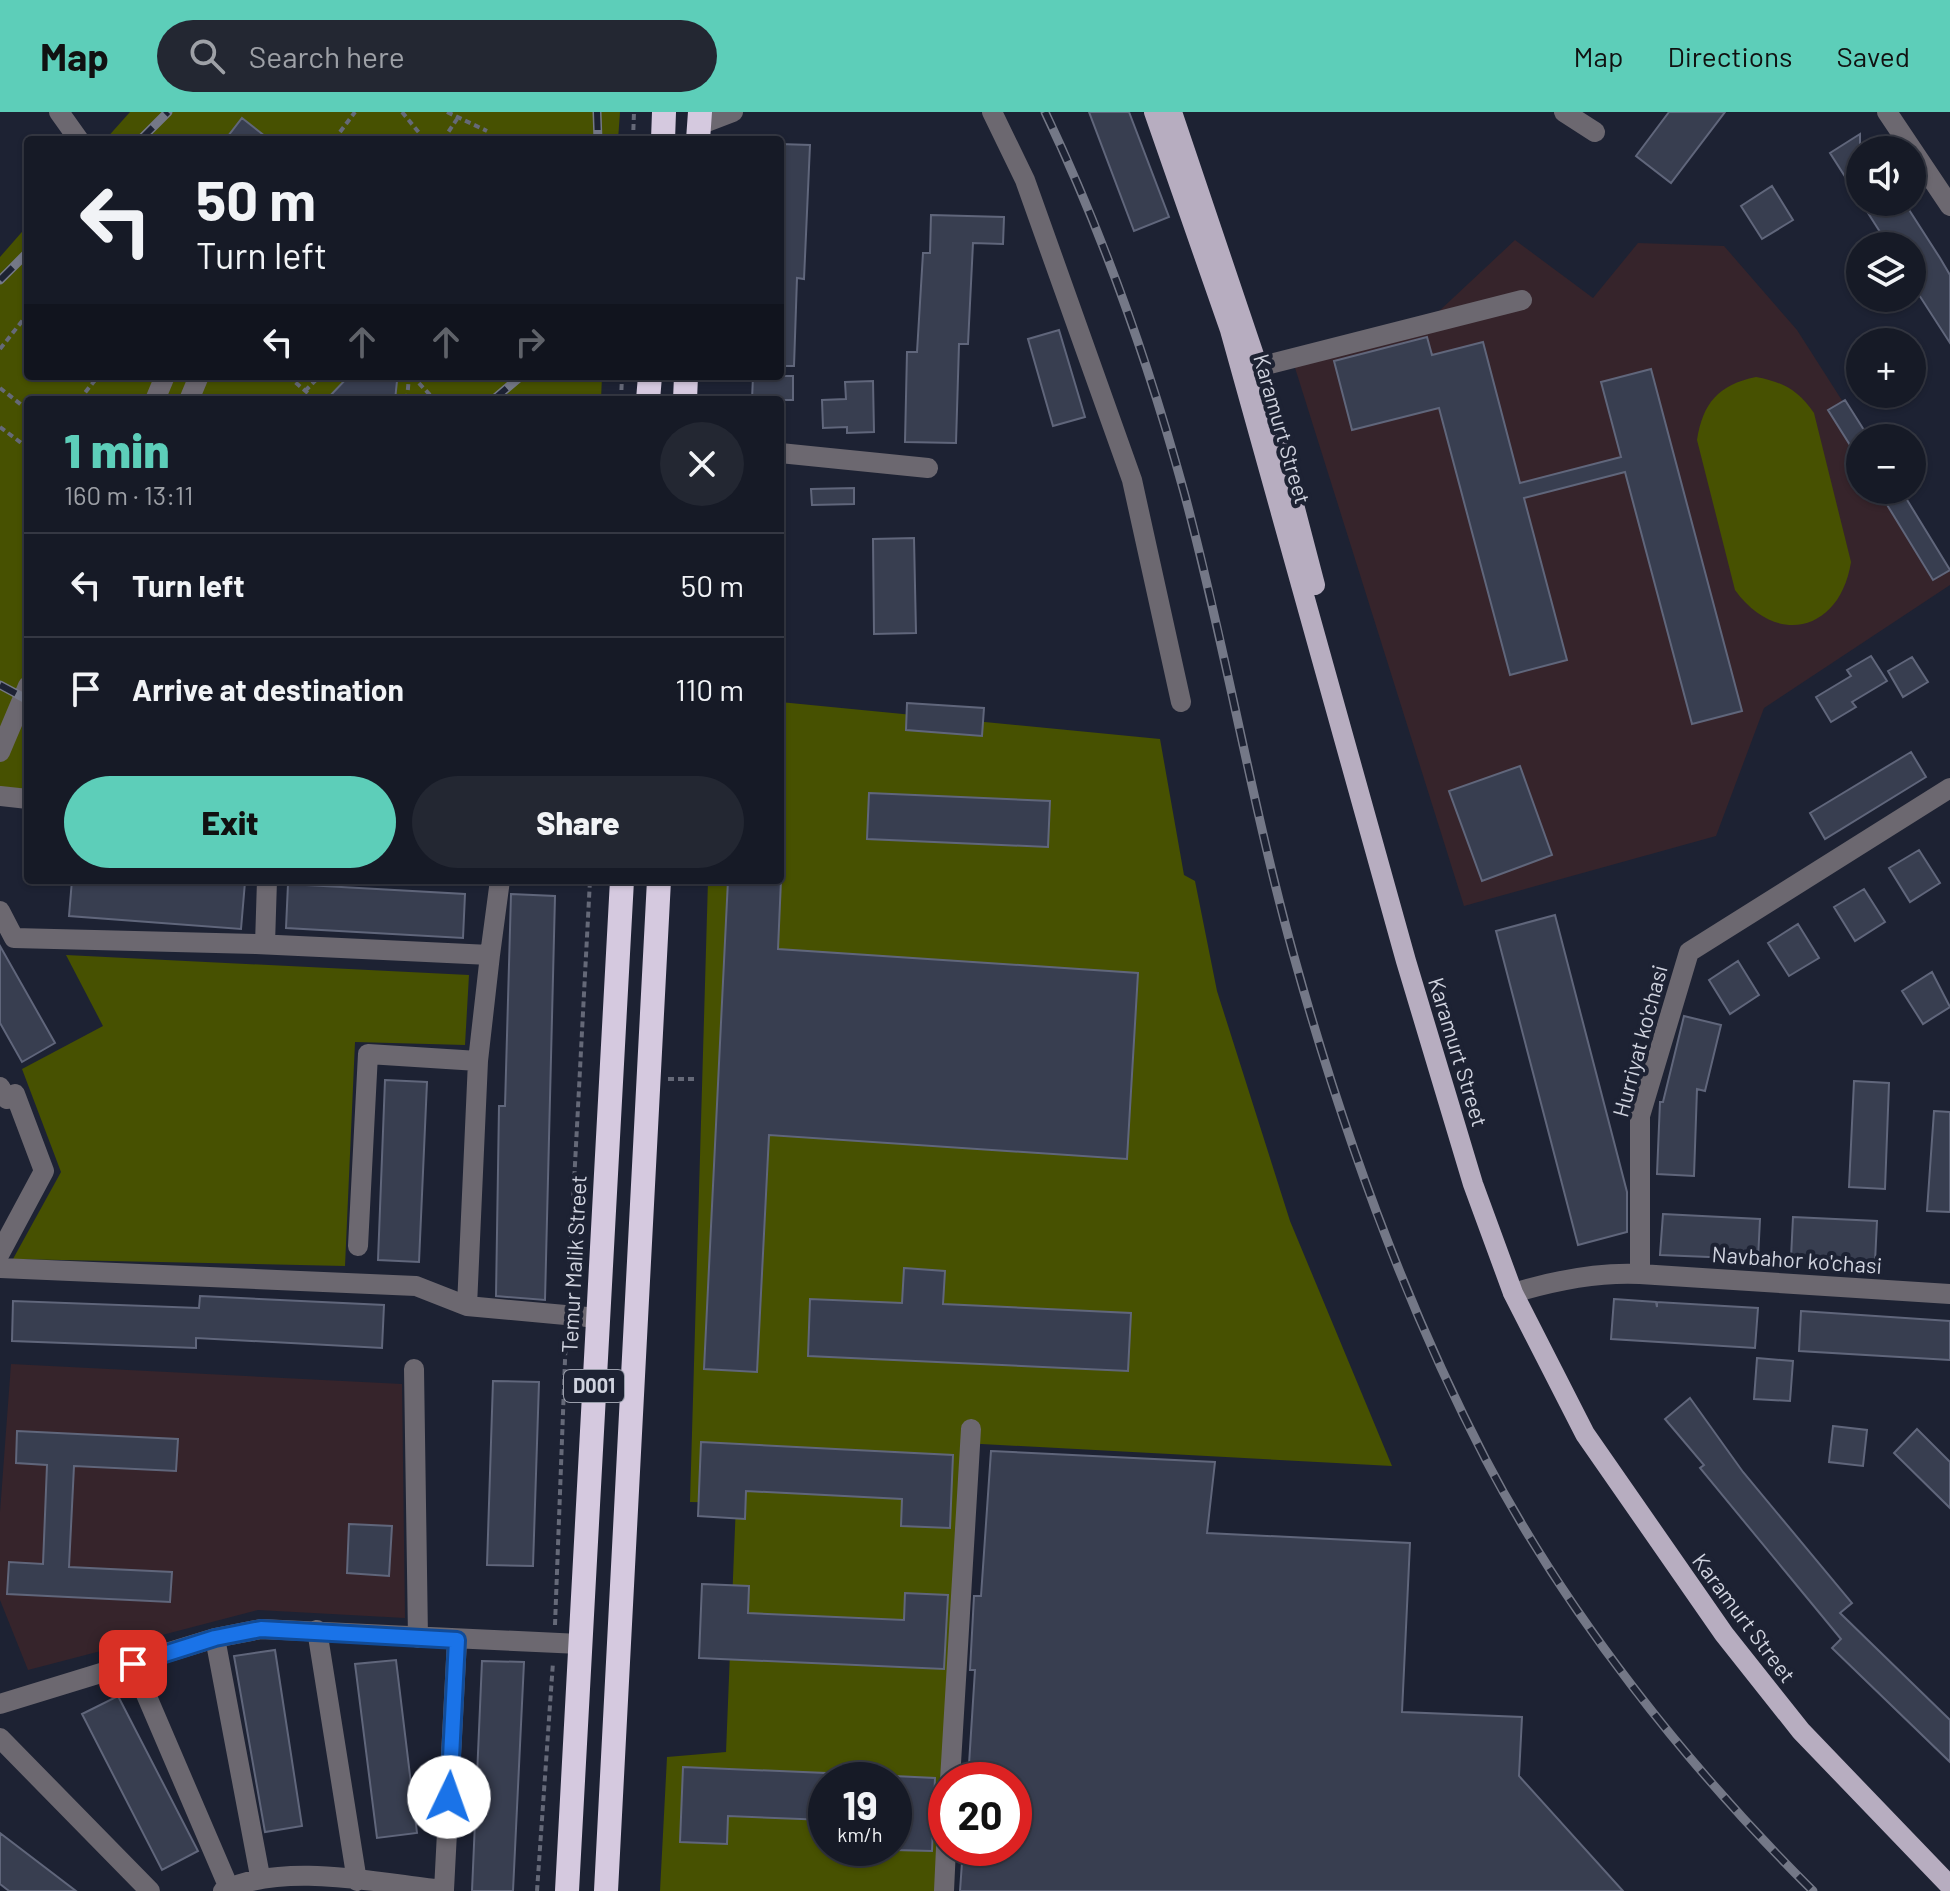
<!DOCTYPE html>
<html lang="en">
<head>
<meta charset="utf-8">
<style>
  :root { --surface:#161a26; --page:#232732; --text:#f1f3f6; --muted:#9ea1a7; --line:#353843; --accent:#5dceb9 }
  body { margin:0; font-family:Barlow,sans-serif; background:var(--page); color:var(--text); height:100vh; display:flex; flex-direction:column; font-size:30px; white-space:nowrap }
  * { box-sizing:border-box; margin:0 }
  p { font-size:26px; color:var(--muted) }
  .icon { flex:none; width:44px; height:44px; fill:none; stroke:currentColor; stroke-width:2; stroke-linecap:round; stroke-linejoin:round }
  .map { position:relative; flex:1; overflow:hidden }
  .sheet { position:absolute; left:24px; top:284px; width:760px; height:488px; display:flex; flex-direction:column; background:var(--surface); border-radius:8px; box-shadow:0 2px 6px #0004,0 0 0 2px var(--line) }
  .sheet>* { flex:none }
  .banner { position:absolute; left:24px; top:24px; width:760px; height:244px; border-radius:8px; box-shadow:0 2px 6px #0004,0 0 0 2px var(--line); background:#161a26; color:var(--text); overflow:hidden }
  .controls { position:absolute; left:1846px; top:24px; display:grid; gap:16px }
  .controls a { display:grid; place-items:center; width:80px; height:80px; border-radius:50%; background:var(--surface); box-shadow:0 2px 6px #0004,0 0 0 2px var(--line); font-size:40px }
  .speed { position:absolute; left:808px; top:1650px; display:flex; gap:16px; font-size:40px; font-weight:700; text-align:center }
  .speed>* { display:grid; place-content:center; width:104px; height:104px; border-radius:50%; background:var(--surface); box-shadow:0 2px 6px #0004,0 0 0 2px var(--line); line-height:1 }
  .speed small { font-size:20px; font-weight:400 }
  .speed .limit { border:12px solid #d22; background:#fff; color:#111 }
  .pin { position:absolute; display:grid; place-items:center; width:68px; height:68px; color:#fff; margin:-34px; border-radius:16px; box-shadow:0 4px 12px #0006 }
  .me { position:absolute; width:88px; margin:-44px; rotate:3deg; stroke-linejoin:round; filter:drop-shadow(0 0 6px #0008) }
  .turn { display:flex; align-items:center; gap:28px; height:168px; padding:0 40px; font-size:36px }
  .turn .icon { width:104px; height:104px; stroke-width:2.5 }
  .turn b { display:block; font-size:56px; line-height:68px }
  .lanes { display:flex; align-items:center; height:76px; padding:0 40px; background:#0003; justify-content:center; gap:40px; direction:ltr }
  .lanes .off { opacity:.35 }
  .round { display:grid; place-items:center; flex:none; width:84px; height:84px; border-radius:42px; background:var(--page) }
  .headline { display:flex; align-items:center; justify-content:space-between; height:136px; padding:0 40px }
  h1 { font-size:48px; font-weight:800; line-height:60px; color:var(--accent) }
  .button { display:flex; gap:16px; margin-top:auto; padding:16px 40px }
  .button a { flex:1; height:92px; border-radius:48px; background:var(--accent); color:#111; font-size:32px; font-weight:800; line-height:92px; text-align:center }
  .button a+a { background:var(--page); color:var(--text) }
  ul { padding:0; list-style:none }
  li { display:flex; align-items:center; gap:24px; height:104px; padding:0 40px; border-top:2px solid var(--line) }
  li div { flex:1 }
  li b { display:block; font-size:30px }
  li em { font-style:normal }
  header { display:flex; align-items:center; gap:48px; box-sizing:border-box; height:112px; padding:0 40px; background:var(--accent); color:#111 }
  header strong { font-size:38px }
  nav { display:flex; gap:44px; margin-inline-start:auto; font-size:28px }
  .search { width:560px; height:72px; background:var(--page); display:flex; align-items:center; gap:20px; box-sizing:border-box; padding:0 28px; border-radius:44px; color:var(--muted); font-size:30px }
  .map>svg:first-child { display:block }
</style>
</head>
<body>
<header>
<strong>Map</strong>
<div class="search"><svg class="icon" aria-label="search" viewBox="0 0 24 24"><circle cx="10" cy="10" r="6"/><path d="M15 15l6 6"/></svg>Search here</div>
<nav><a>Map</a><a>Directions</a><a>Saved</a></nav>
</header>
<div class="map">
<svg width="1950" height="1779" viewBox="0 0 1950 1779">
  <rect width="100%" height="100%" fill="#1d2233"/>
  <!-- education -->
  <path fill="#36242b" d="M1515,128L1593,186L1638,131L1724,134L1797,218L1866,326H1860V378H1899L1950,458V473L1764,596L1716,724L1464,794L1291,243L1437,201Z
    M11,1252L402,1272L405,1506L258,1498L28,1558L0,1488V1400Z"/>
  <!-- green -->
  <path fill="#475101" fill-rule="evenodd" d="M130,0H620L618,28H105Z
    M28,113V264H602L601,288H28V683L0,682V145Z
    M1756,265C1783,270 1798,278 1814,301L1851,450C1840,520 1776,535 1735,478L1697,328C1703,291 1718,273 1756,265Z
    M780,590L1160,627L1184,763L1195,769L1217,879L1290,1109L1392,1354L963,1331L946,1668V1736L951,1779H660L667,1645L726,1640L736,1391L690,1390L708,768H780ZM826,1668H894V1736H826Z
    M66,843L469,863L465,933L355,930L345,1154L13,1147L61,1060L22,957L103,914Z"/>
  <!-- building -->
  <path fill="#383e50" stroke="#60667b" stroke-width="2" d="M1089,0H1129L1169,105L1134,119Z
    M1669,0H1725L1671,71L1636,44Z
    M242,6L270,28H225Z
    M1860,22V88L1830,41Z
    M780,32L810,33L804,167L797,166L794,254H780Z
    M1772,74L1793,108L1762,127L1741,94Z
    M1861,90H1904L1940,146L1950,163V231L1912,172V134H1889Z
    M931,103L1004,105L1003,132L973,131L968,232H959L956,331L905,330L907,240H917L923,141H930Z
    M1059,218L1085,305L1053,314L1028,227Z
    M1427,225L1432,243L1483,230L1520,371L1621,345L1601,270L1651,257L1742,599L1692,612L1625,360L1524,386L1567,548L1510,563L1439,296L1352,318L1334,249Z
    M349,264H390L397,269L395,288H326Z
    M753,264H793V288H752Z
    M873,269L874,320L847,321V315L823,316L822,288L846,287L845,270Z
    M1845,288L1869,326H1860V349L1828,298Z
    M854,376V392L812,393L811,377Z
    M1878,378H1901L1950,458L1933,468Z
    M914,426L916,521L874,522L873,427Z
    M1871,544L1887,569L1852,590L1856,595L1831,610L1816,585L1851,564L1847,558Z
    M1912,545L1928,570L1903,585L1888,559Z
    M907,591L984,596L982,624L906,618Z
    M1911,640L1926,665L1825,727L1810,701Z
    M1520,654L1552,743L1482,769L1449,679Z
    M869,681L1050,689L1048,735L867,727Z
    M1919,738L1940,771L1910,790L1889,756Z
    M72,768L245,770L241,817L69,804Z
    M728,768H781L778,837L1138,861L1127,1047L769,1023L757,1260L704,1257Z
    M288,772L465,782L463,826L286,816Z
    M1864,777L1885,810L1855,829L1834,795Z
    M511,782L555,784L545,1188L496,1184L499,994H505Z
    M1555,803L1627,1080V1120L1578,1133L1496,819Z
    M1798,812L1819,846L1789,864L1768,831Z
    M0,834L55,931L22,950L0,911Z
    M1738,849L1759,883L1730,902L1709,868Z
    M1932,860L1950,895L1923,912L1902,879Z
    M1684,904L1721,913L1705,979L1697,977L1694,1064L1657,1062L1660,990H1663Z
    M385,968L427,970L419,1150L378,1148Z
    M1854,969L1889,971L1885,1077L1849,1075Z
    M1934,999L1950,1000V1100L1927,1099Z
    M1663,1102L1760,1107L1758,1147L1660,1143Z
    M1793,1105L1877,1109L1875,1150L1791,1146Z
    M904,1156L945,1159L943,1192L1131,1201L1128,1259L808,1244L810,1187L902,1191Z
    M200,1184L384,1193L382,1236L196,1226V1236L12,1229L13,1189L199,1196Z
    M1614,1187L1656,1190L1657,1195V1190L1758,1196L1755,1236L1611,1227Z
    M1801,1199L1950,1209V1248L1799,1239Z
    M1757,1246L1793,1249L1790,1289L1754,1287Z
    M493,1269L539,1270L533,1454L487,1453Z
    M1690,1286L1743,1360L1852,1491L1840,1501L1950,1608V1650L1832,1536L1841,1527L1700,1356L1704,1353L1665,1307Z
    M1833,1314L1867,1318L1863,1354L1829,1350Z
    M1917,1317L1950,1350V1396L1894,1341Z
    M17,1319L178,1327L176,1359L74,1354L69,1455L172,1460L170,1490L7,1482L9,1450L43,1452L47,1353L16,1351Z
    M701,1330L953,1343L950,1416L901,1414L902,1387L746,1379L745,1407L698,1404Z
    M991,1339L1215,1350L1207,1421L1410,1431L1402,1600L1522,1605L1519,1664L1623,1779H960L963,1736H1014V1668H968L975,1558H970L974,1484H981Z
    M349,1412L392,1414L389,1464L347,1461Z
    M702,1472L749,1474L748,1501L904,1508L905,1481L948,1483L944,1557L699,1546Z
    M275,1538L302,1714L265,1720L234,1544Z
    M396,1548L417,1721L377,1726L355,1552Z
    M482,1549L524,1550L513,1779H472Z
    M118,1584L198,1739L162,1758L82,1602Z
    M683,1655L826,1661V1708L728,1704L727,1732L680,1730Z
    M894,1664L935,1666L932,1739L894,1738Z
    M0,1721L76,1779H9L0,1772Z"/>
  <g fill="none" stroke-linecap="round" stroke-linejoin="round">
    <!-- path -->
    <path stroke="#656978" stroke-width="4" stroke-dasharray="6 4" stroke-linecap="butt" d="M402,0L425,28
      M447,0L487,19
      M334,28L355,0
      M443,28L457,7
      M633,28L634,0
      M0,237L23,208L28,212
      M288,264L316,288
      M412,264L435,288
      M0,276L28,298
      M305,279L320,264
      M79,288L96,267L93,264
      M407,288L409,264
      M621,288L622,264
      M0,315L28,336
      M668,967H694
      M568,1185L590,768
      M555,1513L566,1222
      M537,1779L553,1550"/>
    <!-- minor -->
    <path stroke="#6c6870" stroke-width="20" d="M59,0L79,28
      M992,0L1025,68L1132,368L1181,590
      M1564,0L1595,20
      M1887,0L1950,94
      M699,13L733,0
      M1258,255L1522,188
      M155,288L165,264
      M189,288L199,264
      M780,341L928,356
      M0,640L28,574
      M0,684L28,687
      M0,799L14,826L256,832L490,843L500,768
      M265,832L267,768
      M478,949L490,843
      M0,975L7,987L15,982L44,1059L0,1141
      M358,1134L368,942L478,949L467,1194
      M0,1156L416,1174L467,1194L598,1206
      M1640,1162L1950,1182
      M1513,1181C1553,1169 1599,1160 1640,1162V1004L1689,840L1950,676
      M414,1257L418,1526
      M317,1518L357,1769
      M215,1526L260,1764
      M133,1552L229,1776
      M0,1592L215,1526L261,1517L580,1532
      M0,1626L150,1779
      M950,1668L971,1317
      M223,1779C283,1749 378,1771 444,1778L457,1528
      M944,1779L946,1736"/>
    <!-- major -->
    <path stroke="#b7adc0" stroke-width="20" d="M1154,0L1230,218L1406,849L1473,1072L1513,1181L1585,1322L1724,1522L1801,1619L1950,1774
      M1172,0L1258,255L1315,473"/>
    <!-- highway -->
    <path stroke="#d5c9df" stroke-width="24" d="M663,28L664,0
      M698,28L700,0
      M648,288L650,264
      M685,288L686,264
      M567,1779L622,768
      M606,1779L659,768"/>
    <defs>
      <path id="rail" d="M597,0L598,28
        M1045,0C1103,122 1148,249 1184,380C1225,532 1251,689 1293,841C1341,1015 1403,1188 1486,1348C1567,1503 1689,1656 1813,1779
        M140,28L168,0
        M0,168L28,140
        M493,288L521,264
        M0,573L28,588"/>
    </defs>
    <!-- rail casing -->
    <use href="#rail" stroke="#747887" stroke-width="9"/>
    <!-- rail -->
    <use href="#rail" stroke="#1d2233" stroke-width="6" stroke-dasharray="18" stroke-linecap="butt"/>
  </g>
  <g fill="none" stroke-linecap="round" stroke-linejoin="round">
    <defs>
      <path id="route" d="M133,1552L215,1526L261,1517L457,1528L449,1685"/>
    </defs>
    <!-- route casing -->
    <use href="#route" stroke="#114b97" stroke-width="20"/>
    <!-- route -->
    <use href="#route" stroke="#1a73e8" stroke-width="14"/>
  </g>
  <g text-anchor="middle" stroke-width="8" stroke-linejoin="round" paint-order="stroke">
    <!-- shield labels -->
    <rect fill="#1d2233" stroke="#9a9eab" stroke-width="2" x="564" y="1258" width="60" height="32" rx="6"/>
    <g font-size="20" font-weight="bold" fill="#d0d3df">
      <text x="594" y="1281">D001</text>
    </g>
    <!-- street labels -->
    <g font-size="22" fill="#d0d3df" stroke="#1d2233">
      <text transform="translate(1282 317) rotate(74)" y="8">Karamurt Street</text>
      <text transform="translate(1640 929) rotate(-75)" y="8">Hurriyat ko'chasi</text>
      <text transform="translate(1458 940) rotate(73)" y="8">Karamurt Street</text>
      <text transform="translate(1797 1148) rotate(4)" y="8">Navbahor ko'chasi</text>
      <text transform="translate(574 1152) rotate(-87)" y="8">Temur Malik Street</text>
      <text transform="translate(1744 1506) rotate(53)" y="8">Karamurt Street</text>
    </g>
  </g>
</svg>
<div class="controls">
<a><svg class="icon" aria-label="sound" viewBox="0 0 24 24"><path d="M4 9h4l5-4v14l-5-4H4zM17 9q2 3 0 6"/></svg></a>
<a><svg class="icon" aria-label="layers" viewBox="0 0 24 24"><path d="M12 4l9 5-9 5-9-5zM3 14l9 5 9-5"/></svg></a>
<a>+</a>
<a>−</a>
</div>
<div class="speed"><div>19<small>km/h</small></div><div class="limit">20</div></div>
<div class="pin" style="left:133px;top:1552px;background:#d93025"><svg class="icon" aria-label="arrive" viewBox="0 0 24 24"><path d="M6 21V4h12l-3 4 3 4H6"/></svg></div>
<svg class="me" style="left:449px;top:1685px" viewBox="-20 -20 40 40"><circle r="19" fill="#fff"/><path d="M0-13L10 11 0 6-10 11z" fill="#1a73e8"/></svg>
<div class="banner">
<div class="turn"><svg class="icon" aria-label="left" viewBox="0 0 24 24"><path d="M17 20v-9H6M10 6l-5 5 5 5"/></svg><div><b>50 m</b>Turn left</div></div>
<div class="lanes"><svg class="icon" aria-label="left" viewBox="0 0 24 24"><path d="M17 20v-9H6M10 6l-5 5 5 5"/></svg><svg class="icon off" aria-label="ahead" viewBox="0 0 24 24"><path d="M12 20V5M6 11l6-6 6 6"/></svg><svg class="icon off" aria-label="ahead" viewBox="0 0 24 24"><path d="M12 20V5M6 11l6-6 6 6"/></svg><svg class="icon off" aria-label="right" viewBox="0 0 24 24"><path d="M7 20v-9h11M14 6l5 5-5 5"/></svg></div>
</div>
<section class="sheet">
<div class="headline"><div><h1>1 min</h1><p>160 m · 13:11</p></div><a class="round"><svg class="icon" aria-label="close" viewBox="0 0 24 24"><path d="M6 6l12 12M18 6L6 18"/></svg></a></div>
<ul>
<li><svg class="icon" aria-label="left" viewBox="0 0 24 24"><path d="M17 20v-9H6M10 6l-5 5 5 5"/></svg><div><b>Turn left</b></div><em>50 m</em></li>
<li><svg class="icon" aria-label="arrive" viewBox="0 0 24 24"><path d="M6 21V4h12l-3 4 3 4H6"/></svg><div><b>Arrive at destination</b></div><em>110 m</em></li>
</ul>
<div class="button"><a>Exit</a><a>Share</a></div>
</section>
</div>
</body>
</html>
